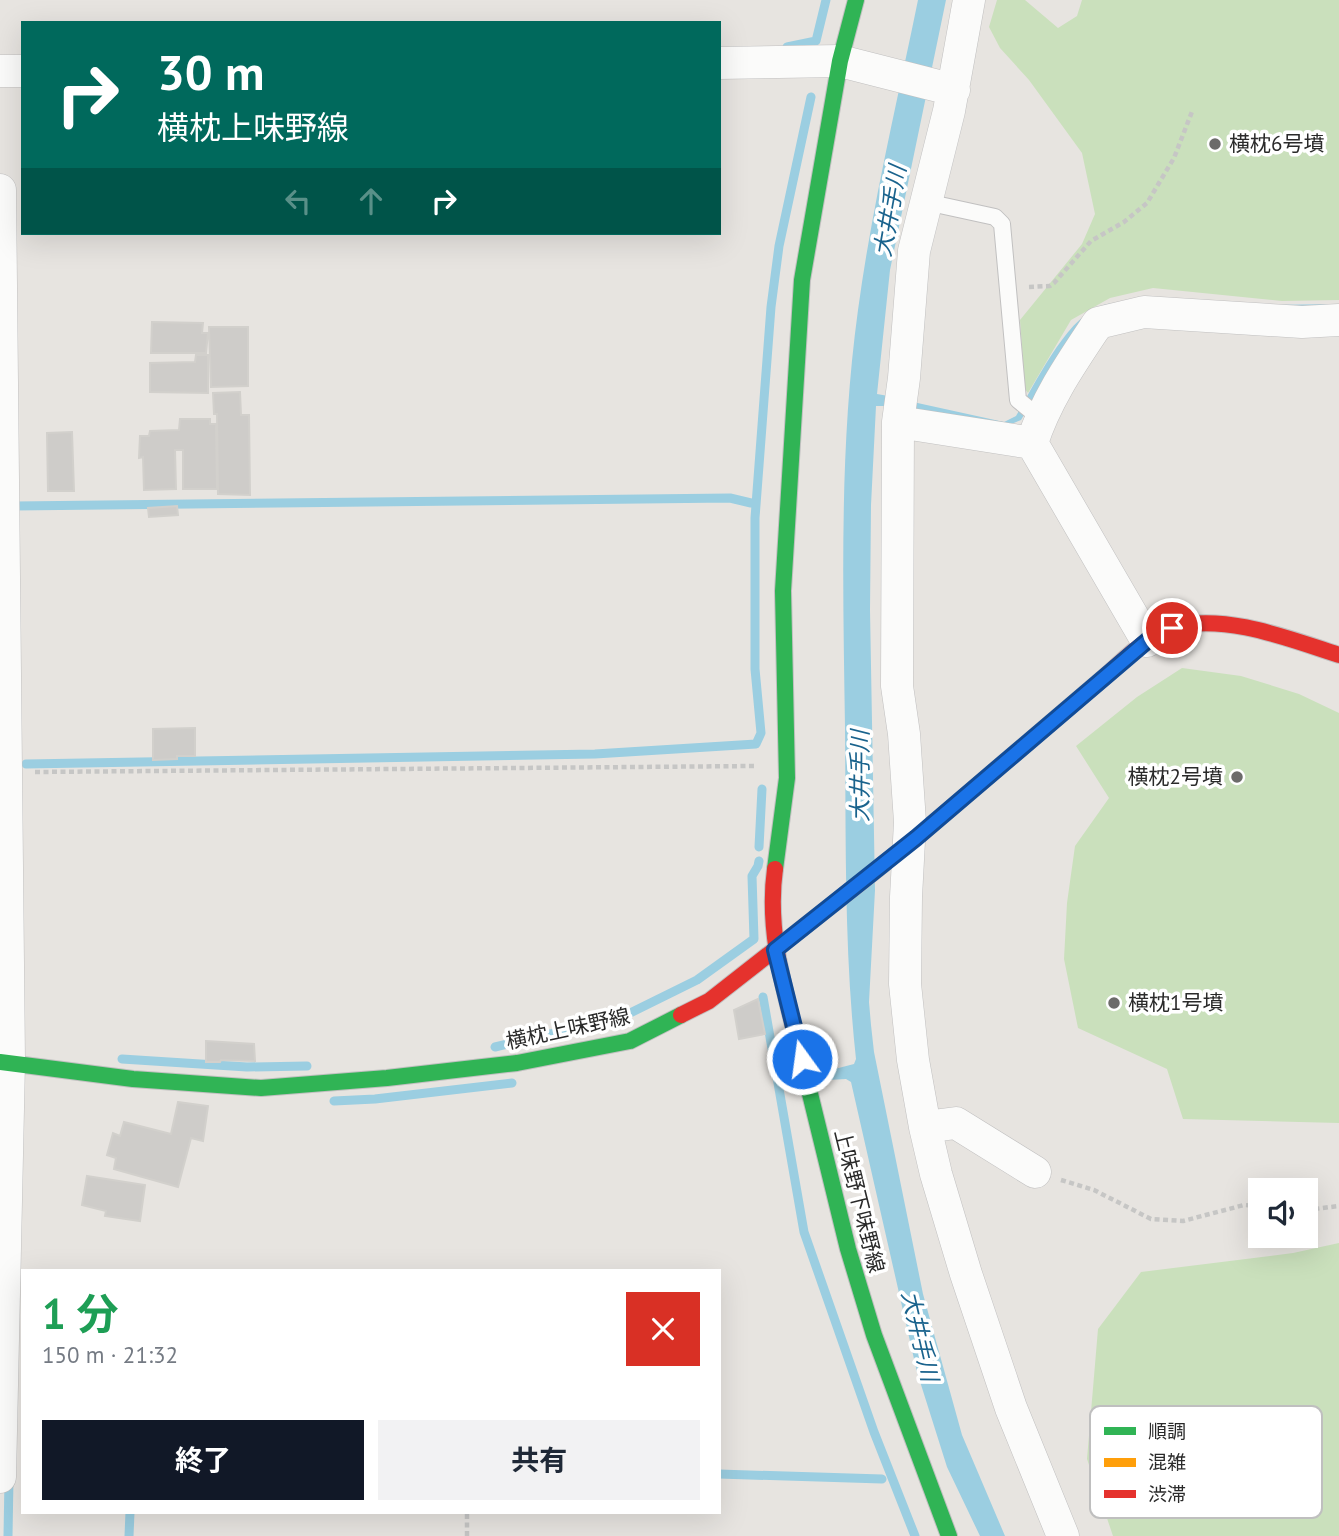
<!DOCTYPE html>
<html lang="ja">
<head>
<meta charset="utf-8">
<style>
  :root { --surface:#fff; --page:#f2f2f3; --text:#1f2937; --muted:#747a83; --accent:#111827 }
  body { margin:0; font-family:"PT Sans","Noto Sans JP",sans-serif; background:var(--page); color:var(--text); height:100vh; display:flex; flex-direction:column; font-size:26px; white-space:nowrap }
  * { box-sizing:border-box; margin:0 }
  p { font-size:23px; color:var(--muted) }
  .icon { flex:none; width:38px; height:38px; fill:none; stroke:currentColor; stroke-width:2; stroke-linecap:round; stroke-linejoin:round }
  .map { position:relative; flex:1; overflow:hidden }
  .panel { position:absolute; left:21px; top:1269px; width:700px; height:245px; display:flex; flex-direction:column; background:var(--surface); border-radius:0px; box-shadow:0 7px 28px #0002 }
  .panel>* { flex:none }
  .hud { position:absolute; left:21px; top:21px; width:700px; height:214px; border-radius:0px; box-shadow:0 7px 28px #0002; background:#00695c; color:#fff; overflow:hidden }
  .buttons { position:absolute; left:1248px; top:1178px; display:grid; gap:14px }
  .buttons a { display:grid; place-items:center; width:70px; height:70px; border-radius:0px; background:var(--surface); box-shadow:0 7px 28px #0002; font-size:35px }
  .pin { position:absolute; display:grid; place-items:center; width:60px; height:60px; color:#fff; margin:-30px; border:4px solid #fff; border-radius:50%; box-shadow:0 2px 7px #0007 }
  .me { position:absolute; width:77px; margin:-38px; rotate:346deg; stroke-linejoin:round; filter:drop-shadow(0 0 5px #0008) }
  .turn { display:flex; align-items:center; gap:24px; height:147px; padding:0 21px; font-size:32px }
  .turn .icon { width:91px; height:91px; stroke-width:2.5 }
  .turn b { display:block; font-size:49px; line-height:60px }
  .lanes { display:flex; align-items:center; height:66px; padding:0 21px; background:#0003; justify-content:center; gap:35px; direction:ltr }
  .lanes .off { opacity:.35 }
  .round { display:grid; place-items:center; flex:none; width:74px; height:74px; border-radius:0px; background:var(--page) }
  .headline { display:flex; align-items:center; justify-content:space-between; height:119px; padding:0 21px }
  h1 { font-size:42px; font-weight:700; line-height:52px; color:#1e9e55 }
  .primary-button { display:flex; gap:14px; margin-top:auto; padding:14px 21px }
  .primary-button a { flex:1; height:80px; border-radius:0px; background:var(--accent); color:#fff; font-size:28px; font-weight:700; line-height:80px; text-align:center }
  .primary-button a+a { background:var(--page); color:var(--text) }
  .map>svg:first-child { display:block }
</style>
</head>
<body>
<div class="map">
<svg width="1339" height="1536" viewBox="0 0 1339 1536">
  <rect width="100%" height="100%" fill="#e7e4e0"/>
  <!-- green -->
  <path fill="#cae0bc" d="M997,0H1025L1058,28L1077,16L1082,0H1339V300L1282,301L1153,288L1110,298L1071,320L1028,393L1025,389L1020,320L1082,244L1095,214L1082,153L1029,80L1000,48L989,27Z
    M1182,668L1241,676L1299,694L1339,713V1123L1183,1119L1167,1069L1078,1028L1064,959L1067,903L1075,846L1109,798L1076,746L1137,697Z
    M1339,1243V1536H1113L1087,1459L1098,1329L1141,1272L1293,1253Z"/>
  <!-- water -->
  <path fill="#9bcee1" d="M918,0H946L890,270L877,394L894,397L893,406H876L871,505L870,610L875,890L869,1002L871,1025L874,1052L923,1294L962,1435L1005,1536H980L947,1467L917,1372L851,1082L846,1079L828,1080L827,1071L854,1064L856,1059C844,950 846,838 845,727C843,588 839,448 858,310C872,206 897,103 918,0Z
    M1120,302L1267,305L1339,304V308L1243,310L1071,336L1021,420L992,432L906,418L913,402L1004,422L1016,416C1035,384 1064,322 1098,307C1105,304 1113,303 1120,302Z"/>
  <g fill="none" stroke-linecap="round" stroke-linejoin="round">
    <!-- stream -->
    <path stroke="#9bcee1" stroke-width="9" d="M787,47L816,41L826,0
      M15,506L730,498L751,503
      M26,764L595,754L756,744L761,733L755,669V518L771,307L779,246L811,97
      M759,847L762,789
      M763,997L804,1232L874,1432L915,1536
      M495,1047L622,1017L697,980L754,939L752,876L758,866L759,861
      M122,1059L247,1067L307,1066
      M334,1101L375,1099L512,1083
      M719,1474L882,1479
      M8,1536L9,1479
      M129,1536L130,1512"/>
  </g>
  <!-- building -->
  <path fill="#ceccc9" stroke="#d2d0cc" stroke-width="2" d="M152,322L203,323L202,333H208L206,353H151Z
    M209,327H248V386L211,387Z
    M196,355H208V393L150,392V363L195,362Z
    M240,392L241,415H249L250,495L218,494L217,414H214L213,393Z
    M180,419H210V424H216L217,489H183V450H175L176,489L144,490L143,457L139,458L140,436H149L150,431L179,430Z
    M72,432L74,491H48L47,433Z
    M177,506L178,515L149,517L148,508Z
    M195,728V756H177V759L153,760V729Z
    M758,999L765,1034L739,1039L734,1010Z
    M206,1041L254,1044L255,1061L221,1060L220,1062H206Z
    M178,1102L208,1106L203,1141L191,1138L178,1187L114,1169L116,1158L107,1155L113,1133L120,1136L124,1122L171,1134Z
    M87,1176L145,1185L140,1221L105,1216L106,1211L82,1205Z"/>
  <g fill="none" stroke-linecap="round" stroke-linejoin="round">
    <defs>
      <path id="lane" d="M926,202L995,217L1002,224L1018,400L1040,418"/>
      <path id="street" d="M969,0L949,111L914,251L904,378L898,422L897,686L904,734L910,822L906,897L905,984L913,1060L925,1127L936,1174L966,1274L1011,1408L1063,1536
        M719,63L840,61L954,90
        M0,71H23
        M0,190L9,1062L0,1477
        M898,422L1032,443C1046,399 1072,362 1098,323L1144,312L1302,322L1339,320
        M1032,443L1147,641
        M925,1127L956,1123L1035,1172"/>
      <path id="fast" d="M775,869L787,778L783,591L802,280L840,61L856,0
        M801,1057L848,1249L874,1335L949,1536
        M0,1062L133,1079L261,1088L387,1078L517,1063L630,1041L681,1015"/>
      <path id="slow" d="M865,879L916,838L1102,679"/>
      <path id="jam" d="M1102,679C1123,661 1145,637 1171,628C1222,612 1290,639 1339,655
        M775,869C766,933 786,995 801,1057
        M681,1015L709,1001L865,879"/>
    </defs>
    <!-- lane casing -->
    <use href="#lane" stroke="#c1c0c0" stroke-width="18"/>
    <!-- street casing -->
    <use href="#street" stroke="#c1c0c0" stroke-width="33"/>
    <!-- fast casing -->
    <use href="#fast" stroke="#c1c0c0" stroke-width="18"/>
    <!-- slow casing -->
    <use href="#slow" stroke="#c1c0c0" stroke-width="18"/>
    <!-- jam casing -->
    <use href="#jam" stroke="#c1c0c0" stroke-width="18"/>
    <!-- path -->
    <path stroke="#c6c6c5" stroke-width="4.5" stroke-dasharray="5 3.5" stroke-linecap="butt" d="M1029,287L1050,286L1054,283L1091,241L1124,222L1147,203L1174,158L1193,109
      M35,772L754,766
      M1061,1180L1094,1190L1151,1219L1183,1221L1244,1205L1260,1206
      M1306,1210L1339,1206
      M467,1536V1512"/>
    <!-- lane -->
    <use href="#lane" stroke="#fbfbfa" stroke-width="16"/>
    <!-- street -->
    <use href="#street" stroke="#fbfbfa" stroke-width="32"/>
    <!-- fast -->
    <use href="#fast" stroke="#30b455" stroke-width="16"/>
    <!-- slow -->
    <use href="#slow" stroke="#ff9f0a" stroke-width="16"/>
    <!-- jam -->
    <use href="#jam" stroke="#e5322d" stroke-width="16"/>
  </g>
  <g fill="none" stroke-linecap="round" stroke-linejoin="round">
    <defs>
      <path id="route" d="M802,1059L775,950L916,838L1147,641L1172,628"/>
    </defs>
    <!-- route casing -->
    <use href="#route" stroke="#114b97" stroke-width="18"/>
    <!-- route -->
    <use href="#route" stroke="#1a73e8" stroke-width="12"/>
  </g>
  <!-- markers -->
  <g fill="#6c6b6a" stroke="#fff" stroke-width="2.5">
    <circle cx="1215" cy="144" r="7"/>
    <circle cx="1237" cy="777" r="7"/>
    <circle cx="1114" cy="1003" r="7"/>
  </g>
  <g text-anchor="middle" stroke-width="7" stroke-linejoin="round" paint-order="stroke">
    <!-- poi labels -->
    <g font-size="21" fill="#2a2a2a" stroke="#fff" text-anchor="start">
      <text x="1229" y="151">横枕6号墳</text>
      <text x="1223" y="784" text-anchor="end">横枕2号墳</text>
      <text x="1128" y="1010">横枕1号墳</text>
    </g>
    <!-- street labels -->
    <g font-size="21" fill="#2a2a2a" stroke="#fff">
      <text transform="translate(568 1029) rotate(-12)" y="7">横枕上味野線</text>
      <text transform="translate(859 1201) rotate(76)" y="7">上味野下味野線</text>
    </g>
    <!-- water labels -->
    <g font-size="23" font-style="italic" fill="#1a638d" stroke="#fff">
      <text transform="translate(890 211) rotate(-80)" y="8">大井手川</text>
      <text transform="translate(860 776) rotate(-90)" y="8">大井手川</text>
      <text transform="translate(920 1336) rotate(77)" y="8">大井手川</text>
    </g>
  </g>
  <!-- legend -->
  <rect x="1090" y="1406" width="232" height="112" rx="10" fill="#fff" stroke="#bfbfbf" stroke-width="2"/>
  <rect x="1104" y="1427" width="32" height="8" fill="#30b455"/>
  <rect x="1104" y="1458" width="32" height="9" fill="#ff9f0a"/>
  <rect x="1104" y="1490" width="32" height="8" fill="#e5322d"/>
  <g font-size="19" fill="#2a2a2a">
    <text x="1148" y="1438">順調</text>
    <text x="1148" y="1469">混雑</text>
    <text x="1148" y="1501">渋滞</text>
  </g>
</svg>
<div class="buttons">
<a><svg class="icon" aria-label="sound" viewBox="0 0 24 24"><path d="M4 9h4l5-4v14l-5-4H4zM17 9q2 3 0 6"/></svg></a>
</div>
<div class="pin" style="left:1172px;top:628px;background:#d93025"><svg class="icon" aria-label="arrive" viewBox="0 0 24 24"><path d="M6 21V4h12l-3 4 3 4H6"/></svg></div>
<svg class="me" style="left:802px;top:1059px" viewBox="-20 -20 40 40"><circle r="17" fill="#1a73e8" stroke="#fff" stroke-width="3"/><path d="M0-11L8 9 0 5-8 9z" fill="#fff"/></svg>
<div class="hud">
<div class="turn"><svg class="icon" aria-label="right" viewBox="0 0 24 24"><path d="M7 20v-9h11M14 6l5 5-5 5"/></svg><div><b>30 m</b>横枕上味野線</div></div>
<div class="lanes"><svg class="icon off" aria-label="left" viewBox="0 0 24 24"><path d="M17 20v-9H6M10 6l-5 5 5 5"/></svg><svg class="icon off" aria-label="ahead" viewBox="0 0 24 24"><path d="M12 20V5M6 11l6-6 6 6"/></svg><svg class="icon" aria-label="right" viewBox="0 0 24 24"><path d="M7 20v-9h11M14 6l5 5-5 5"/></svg></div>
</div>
<section class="panel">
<div class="headline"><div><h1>1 分</h1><p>150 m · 21:32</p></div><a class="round" style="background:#d93025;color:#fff"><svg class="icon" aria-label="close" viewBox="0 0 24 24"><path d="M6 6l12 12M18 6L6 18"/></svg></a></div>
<div class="primary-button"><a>終了</a><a>共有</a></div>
</section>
</div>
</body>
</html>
